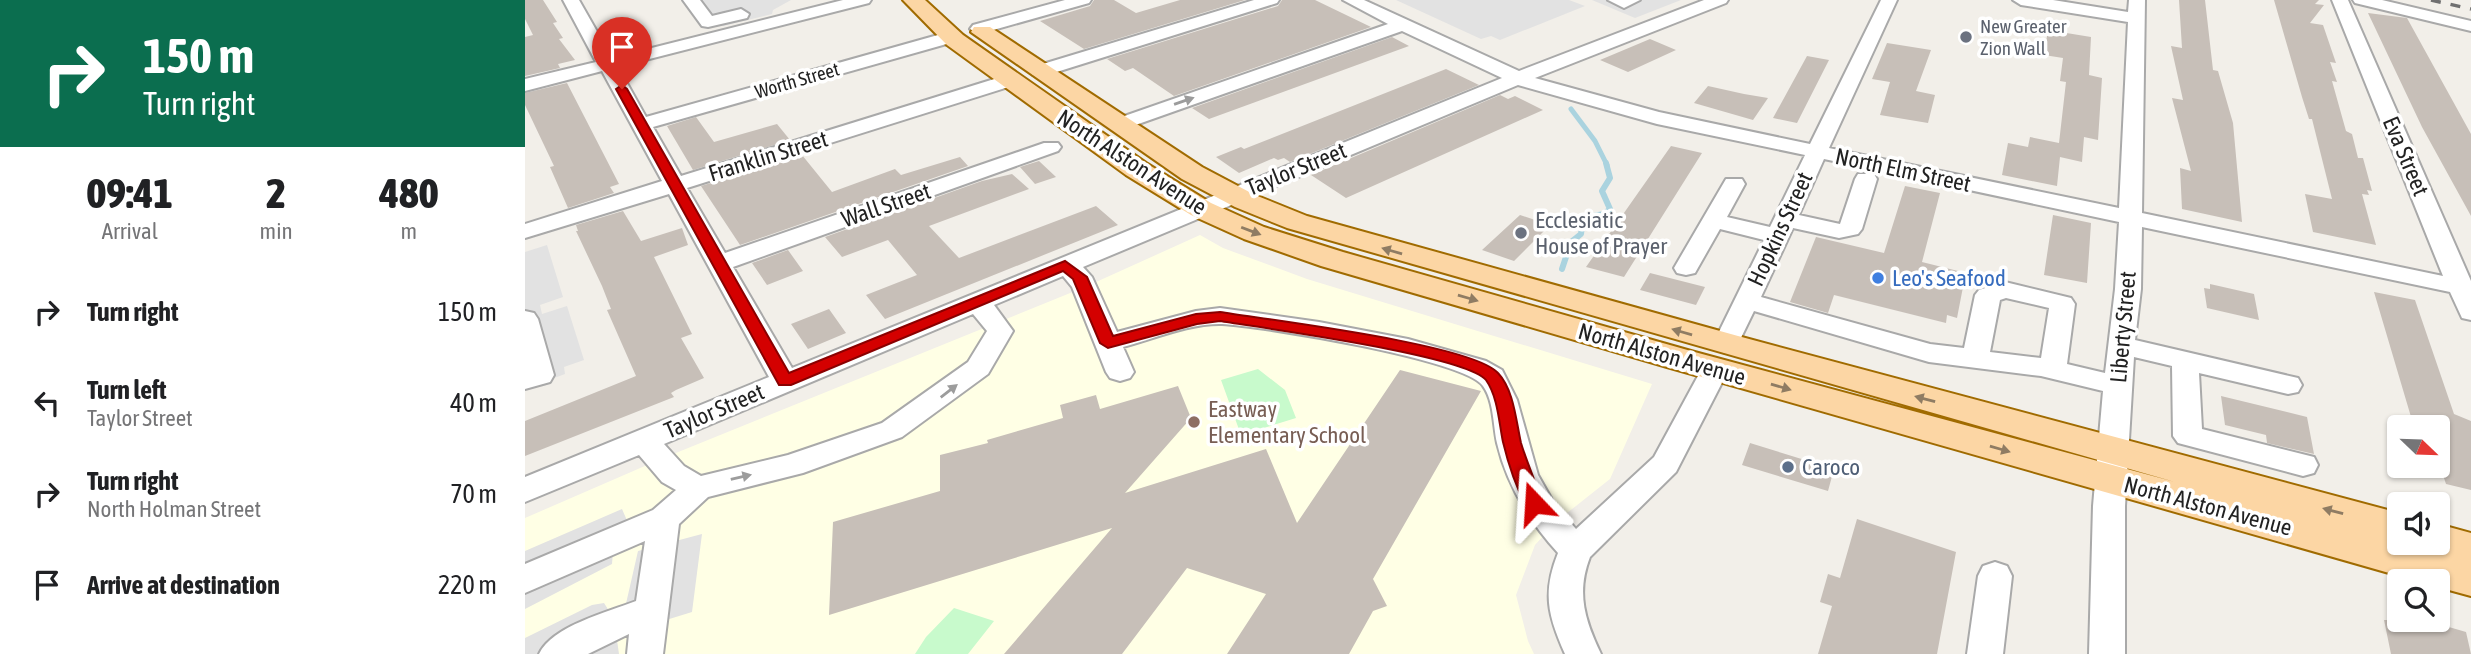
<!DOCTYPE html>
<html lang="en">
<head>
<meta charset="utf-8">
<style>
  :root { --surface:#fff; --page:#f6f6f6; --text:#202124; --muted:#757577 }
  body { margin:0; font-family:"Asap Condensed",sans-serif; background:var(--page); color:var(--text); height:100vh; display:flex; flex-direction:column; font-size:26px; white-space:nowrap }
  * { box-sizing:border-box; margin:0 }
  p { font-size:23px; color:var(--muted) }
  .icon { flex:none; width:38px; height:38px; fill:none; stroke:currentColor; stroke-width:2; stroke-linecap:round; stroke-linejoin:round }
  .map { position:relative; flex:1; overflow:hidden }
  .details { display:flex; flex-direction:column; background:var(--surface); width:525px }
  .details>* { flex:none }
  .banner { background:#0b6e4f; color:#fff; overflow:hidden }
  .needle { width:46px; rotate:113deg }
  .fabs { position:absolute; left:1862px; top:415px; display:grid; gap:14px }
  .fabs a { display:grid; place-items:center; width:63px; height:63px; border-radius:7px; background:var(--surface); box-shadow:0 2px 5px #0004; font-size:35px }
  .pin { position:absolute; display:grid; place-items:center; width:60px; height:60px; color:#fff; margin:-72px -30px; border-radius:50% 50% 50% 0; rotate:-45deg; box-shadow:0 0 7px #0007 }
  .pin .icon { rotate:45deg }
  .me { position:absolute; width:77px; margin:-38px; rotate:340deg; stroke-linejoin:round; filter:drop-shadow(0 0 5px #0008) }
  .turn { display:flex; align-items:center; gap:24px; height:147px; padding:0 28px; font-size:32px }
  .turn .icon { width:91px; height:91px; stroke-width:2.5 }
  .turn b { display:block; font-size:49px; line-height:60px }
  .eta { display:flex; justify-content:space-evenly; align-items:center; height:119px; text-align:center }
  .eta b { font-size:42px; font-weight:800; line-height:49px }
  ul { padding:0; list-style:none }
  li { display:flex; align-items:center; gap:21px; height:91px; padding:0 28px }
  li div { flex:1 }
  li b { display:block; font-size:26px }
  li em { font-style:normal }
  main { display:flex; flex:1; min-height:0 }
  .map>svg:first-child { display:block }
</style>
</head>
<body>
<main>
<section class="details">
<div class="banner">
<div class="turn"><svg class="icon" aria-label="right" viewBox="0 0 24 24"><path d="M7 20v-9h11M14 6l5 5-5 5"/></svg><div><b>150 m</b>Turn right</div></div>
</div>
<div class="eta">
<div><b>09:41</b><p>Arrival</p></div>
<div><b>2</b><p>min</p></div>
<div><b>480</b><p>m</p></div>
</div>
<ul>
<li><svg class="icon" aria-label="right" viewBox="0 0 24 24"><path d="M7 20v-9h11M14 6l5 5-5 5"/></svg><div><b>Turn right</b></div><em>150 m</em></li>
<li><svg class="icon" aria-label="left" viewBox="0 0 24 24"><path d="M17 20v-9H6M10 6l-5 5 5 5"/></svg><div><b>Turn left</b><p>Taylor Street</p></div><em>40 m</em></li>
<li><svg class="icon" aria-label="right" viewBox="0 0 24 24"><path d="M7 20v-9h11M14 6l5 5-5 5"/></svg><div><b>Turn right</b><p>North Holman Street</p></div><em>70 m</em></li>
<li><svg class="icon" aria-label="arrive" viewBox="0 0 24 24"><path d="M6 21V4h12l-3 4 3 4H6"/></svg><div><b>Arrive at destination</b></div><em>220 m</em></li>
</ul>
</section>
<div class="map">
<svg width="1946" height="654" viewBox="0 0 1946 654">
  <rect width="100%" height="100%" fill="#f2efe9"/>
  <!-- education -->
  <path fill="#ffffe5" d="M675,235L698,248L782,279L1127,384L1085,479L1032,521L1010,545L991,595L1003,641L1009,654H0V518L136,459L560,287Z"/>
  <!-- park -->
  <path fill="#c8facc" d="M733,369L760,390L771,418L716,435L696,380Z
    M429,608L469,621L443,654H390L401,637Z"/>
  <!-- parking -->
  <path fill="#e2e2e2" d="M157,0H266L248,10L247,14L198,26L193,22L175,24Z
    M871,0H1044L1060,6L975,40L966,36L956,39Z
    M1067,0H1156L1110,18Z
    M22,245L38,297L15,305L17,314L42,306L59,360L39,367L40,374L0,389V252Z
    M97,509L107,532L88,551L87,564L0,609V551Z
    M177,534L167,612L112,629L92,640L94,654H0V638L67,605L79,603L86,614L100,608L113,551Z"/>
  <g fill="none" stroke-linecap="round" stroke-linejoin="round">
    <!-- stream-far1 -->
    <path stroke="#aad3df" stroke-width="5" d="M1046,109L1070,141L1082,165"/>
    <!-- stream -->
    <path stroke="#aad3df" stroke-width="6" d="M1037,269L1046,242L1056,234L1058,218L1079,214L1085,209L1077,191L1085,178L1081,163"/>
  </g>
  <!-- building -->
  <path fill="#c7bfb8" d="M0,0H18L32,22L28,23L38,38L34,39L50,60L33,64L35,68L0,76V37L8,35L0,19Z
    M569,0H589L611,13L655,0H720L559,49L515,21L565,6Z
    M757,0H790L846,27L649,96L608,68L600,71L582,59L753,6Z
    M1654,0H1680L1688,70L1693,71L1708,123L1717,222L1657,209L1655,168L1666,171L1647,98L1658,100L1646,46L1657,48Z
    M1749,0H1794L1790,4L1799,5L1785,23L1798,25L1811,63L1805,62L1812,82L1807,81L1821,131L1827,134L1833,158H1838L1847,191L1842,190L1844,195L1837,194L1851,245L1788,232L1780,194L1807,199L1787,119H1784L1777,97Z
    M1843,13L1882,18L1946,134V216L1897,127Z
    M1523,30L1566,37L1564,75L1577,78L1573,140L1559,137L1557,162L1535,157L1532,186L1477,175L1483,143L1503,147L1505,137L1534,143L1541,82L1535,81L1538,58L1519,55Z
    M867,37L884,46L684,119L667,108Z
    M1125,39L1151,50L1103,72L1075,60Z
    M1362,43L1406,50L1391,91L1410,95L1403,123L1355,115L1365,82L1347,79Z
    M1282,56L1304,60L1272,123L1248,118Z
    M921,69L954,85L765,162L759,158L753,160L749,158L714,173L691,157L716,147L719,149Z
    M42,83L94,184L85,187L89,193L43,208L25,167L29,166L0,105V93Z
    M1183,86L1219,94L1243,98L1228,120L1169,103Z
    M975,95L983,99L990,96L1018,110L821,198L786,175Z
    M171,117L189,142L252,124L265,140L168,170L142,126Z
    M1146,146L1177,153L1099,277L1061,267Z
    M277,155L307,192L370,169L376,175L435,157L443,166L215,245L176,186Z
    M514,161L531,177L510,184L495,167Z
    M487,174L504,189L404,226L434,258L571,206L593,225L360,319L341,295L392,275L363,240L317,257L300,237L457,181Z
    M1380,186L1415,193L1397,262L1433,271L1429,285L1438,287L1432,318L1422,315L1421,323L1309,295L1303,313L1265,302L1291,237L1359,253Z
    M98,211L116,241L157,228L163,245L129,257L167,334L156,338L179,378L151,390L146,393L149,397L0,456V421L111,376L82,310L86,309L77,286L51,231H53L51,225Z
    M995,215L1025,225L989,261L957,250Z
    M1528,215L1566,223L1562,283L1519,275Z
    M263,250L278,271L242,285L227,263Z
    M1125,273L1180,287L1171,305L1115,290Z
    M1685,284L1729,294L1734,320L1682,308L1679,288L1685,289Z
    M1849,292L1890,300L1929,414L1946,421V490L1921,484L1913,460V427H1889Z
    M304,309L321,333L283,349L266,324Z
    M875,370L956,391L848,579L862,606L848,611L824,654H702L741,594L662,568L597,654H479L587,528L304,615L308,522L415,491V455L463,443L462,440L538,418L535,405L571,395L575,409L653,386L666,418L600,493L741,449L772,523Z
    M1696,396L1782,417L1789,454L1742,443L1741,435L1700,425Z
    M1225,443L1309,469L1303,491L1217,465Z
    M1332,519L1431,552L1412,654H1293L1307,606L1295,602L1303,574L1315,578Z
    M1859,620H1900L1941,632L1946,654H1866Z"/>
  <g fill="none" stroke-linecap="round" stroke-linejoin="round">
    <defs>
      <path id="minor" d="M38,0H54L87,58L318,0H346L344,3L93,67L121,117L420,33L426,32L435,37L432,41L128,127L156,176L479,76L486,74L495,80L493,84L162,188L200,253L519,143H533L536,147L533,151L208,267L267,368L977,78L877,31L602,128H588L585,124L588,120L863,24L818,0H839L994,71L1179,0H1203L1201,3L1010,78L1134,112L1285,144L1356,0H1372L1304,148L1594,208L1603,22L1496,5L1488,0H1528L1603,12L1604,0H1620L1617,213L1918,276L1807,0H1823L1946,281V320L1937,318L1925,292L1617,227L1616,289L1610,340L1773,378L1777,385L1773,392L1763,394L1674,373L1677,429L1789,457L1793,465L1789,473L1778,476L1653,443L1648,436L1647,366L1609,357L1600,506V654H1564L1568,506L1578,391L1516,376L1404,362L1229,311L1210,350L1201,353L1192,350L1188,344L1239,240L1195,229L1170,273L1161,275L1152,273L1149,268L1201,179H1217L1220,184L1202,217L1245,227L1280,155L1132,124L993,85L558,267L567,277L592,332L671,311L695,308L794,322L883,339L961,361L977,370L992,400L1013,475L1030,505L1051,529L1129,457L1180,363L1190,360L1200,363L1204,369L1151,472L1065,557C1051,593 1060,621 1076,654H1040C1023,616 1017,593 1033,553C1004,521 982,485 972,443C968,425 969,401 958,386C940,359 735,326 697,324C664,323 629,339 598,347L609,372L605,378L595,381L585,378L581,372L547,287L538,276L469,305L488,331L463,374L377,437L278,473L183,497L154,524L138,654H102L104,634L63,654H14C27,626 83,612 111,601L120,541L0,593V564L128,510L151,490L137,482L114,455L0,502V477L244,377L144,194L0,238V224L137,181L77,71L0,91V79L71,62ZM1299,159L1594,222L1590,289L1580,373L1542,364L1550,304L1546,298L1480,282L1454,290L1450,295L1439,348L1405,344L1236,297L1268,228L1314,238L1333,234L1337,229L1352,179L1349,174H1333L1330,179L1315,224L1274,215ZM1481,298L1524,308L1516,358L1465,352L1475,300ZM448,314L462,331L443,362L357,423L263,455L176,476L159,466L139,444Z
        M158,0H175L187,16L216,9L224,14L222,18L183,27L177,26Z
        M540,0H566L564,3L454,34L445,29L448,25Z
        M729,0H754L752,3L522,75H508L506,71L508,67Z
        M1083,0H1115L1099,8Z
        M1828,0H1857L1946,21V31L1830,3Z
        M0,311L9,313L13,319L29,375L25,382L0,389Z
        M1470,562L1482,566L1487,576L1478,654H1442L1453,576L1458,566Z"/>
      <path id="major" d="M378,0H400L438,35L621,163L686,203L739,227L818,252L1166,351L1650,482L762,228L710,207L657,179L446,32L449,27H465L677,167L730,195L782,216L1213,336L1874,513V542L1897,548L1894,542H1913V524L1946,533V596L1913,587V581H1892L1142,367L796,266L719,239L666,215L601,175L422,45Z"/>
    </defs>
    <!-- minor casing -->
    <use href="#minor" stroke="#a9a9a9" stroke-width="4"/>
    <!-- major casing -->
    <use href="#major" stroke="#a06b00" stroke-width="4"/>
    <!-- minor -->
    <use href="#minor" fill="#fff" fill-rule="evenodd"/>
    <!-- major -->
    <use href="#major" fill="#fcd6a4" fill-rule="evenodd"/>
    <!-- rail -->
    <path stroke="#707070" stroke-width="3.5" stroke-dasharray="10 10" stroke-linecap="butt" d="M1906,0L1946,9"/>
  </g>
  <!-- one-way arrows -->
  <defs><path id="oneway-solid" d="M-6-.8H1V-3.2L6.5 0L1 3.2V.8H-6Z" transform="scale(1.75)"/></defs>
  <g fill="#9c9c9c">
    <use href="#oneway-solid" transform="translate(659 101) rotate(-19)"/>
    <use href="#oneway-solid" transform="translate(424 391) rotate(-38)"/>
    <use href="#oneway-solid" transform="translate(216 477) rotate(-13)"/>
  </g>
  <g fill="#8f7c63">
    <use href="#oneway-solid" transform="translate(726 231) rotate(21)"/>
    <use href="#oneway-solid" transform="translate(867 251) rotate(-164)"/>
    <use href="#oneway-solid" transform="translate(943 298) rotate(16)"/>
    <use href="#oneway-solid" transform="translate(1157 332) rotate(-164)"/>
    <use href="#oneway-solid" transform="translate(1256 387) rotate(16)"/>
    <use href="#oneway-solid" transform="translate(1400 399) rotate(-165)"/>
    <use href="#oneway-solid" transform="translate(1475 449) rotate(16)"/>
    <use href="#oneway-solid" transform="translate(1808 511) rotate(-165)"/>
  </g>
  <!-- route -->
  <path fill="#d40000" stroke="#8a0000" stroke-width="2" d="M97,85L102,89L264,373L540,261L562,277L588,336L671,314L695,312C744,320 947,344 973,373C989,390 991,421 996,443C1002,463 1011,483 1018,503L1015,508L1009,510L1002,508C992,489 983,463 978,442C974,423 973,397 961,380C941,355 737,328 695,321L672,324L583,348L575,343L548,279L538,271L266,385H254L91,89Z"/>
  <!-- markers -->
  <g fill="#6b7280" stroke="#fff" stroke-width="2.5">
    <circle cx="1441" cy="37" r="7"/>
    <circle cx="996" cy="233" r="7"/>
  </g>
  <circle fill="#3f7fe0" stroke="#fff" stroke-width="2.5" cx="1353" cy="278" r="7"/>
  <circle fill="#8d6e63" stroke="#fff" stroke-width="2.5" cx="669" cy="422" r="7"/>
  <circle fill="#5c6f8a" stroke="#fff" stroke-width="2.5" cx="1263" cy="467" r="7"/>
  <g text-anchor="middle" stroke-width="7" stroke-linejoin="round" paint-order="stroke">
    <!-- far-worship labels -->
    <g font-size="19" fill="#5b616d" stroke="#fff" text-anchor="start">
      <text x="1455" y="33">New Greater<tspan x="1455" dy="22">Zion Wall</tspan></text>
    </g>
    <!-- far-street labels -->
    <g font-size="19" fill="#222" stroke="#fff">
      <text transform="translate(272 80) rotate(-16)" y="7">Worth Street</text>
    </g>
    <!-- street labels -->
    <g font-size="23" fill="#222" stroke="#fff">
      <text transform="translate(243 156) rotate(-17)" y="8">Franklin Street</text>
      <text transform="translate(1881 156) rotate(67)" y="8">Eva Street</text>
      <text transform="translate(607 162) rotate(33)" y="8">North Alston Avenue</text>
      <text transform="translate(771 169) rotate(-22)" y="8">Taylor Street</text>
      <text transform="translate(1378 170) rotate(12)" y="8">North Elm Street</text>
      <text transform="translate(361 205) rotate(-19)" y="8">Wall Street</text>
      <text transform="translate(1255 229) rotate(-65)" y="8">Hopkins Street</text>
      <text transform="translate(1598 327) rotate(-85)" y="8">Liberty Street</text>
      <text transform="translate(1137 354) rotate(16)" y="8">North Alston Avenue</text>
      <text transform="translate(189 411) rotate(-23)" y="8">Taylor Street</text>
      <text transform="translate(1683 506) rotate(15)" y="8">North Alston Avenue</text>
    </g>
    <!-- worship labels -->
    <g font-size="23" fill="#5b616d" stroke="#fff" text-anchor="start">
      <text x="1010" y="228">Ecclesiatic<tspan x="1010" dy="26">House of Prayer</tspan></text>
    </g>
    <!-- shop labels -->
    <g font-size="23" fill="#366cbe" stroke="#fff" text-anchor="start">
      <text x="1367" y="286">Leo's Seafood</text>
    </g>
    <!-- education labels -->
    <g font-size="23" fill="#785e54" stroke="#fff" text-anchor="start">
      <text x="683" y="417">Eastway<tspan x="683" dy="26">Elementary School</tspan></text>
    </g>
    <!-- service labels -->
    <g font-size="23" fill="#4e5e75" stroke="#fff" text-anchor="start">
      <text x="1277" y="475">Caroco</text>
    </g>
  </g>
</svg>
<div class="fabs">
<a><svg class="needle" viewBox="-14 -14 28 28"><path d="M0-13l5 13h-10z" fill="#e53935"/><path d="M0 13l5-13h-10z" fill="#757577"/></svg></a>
<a><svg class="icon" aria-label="sound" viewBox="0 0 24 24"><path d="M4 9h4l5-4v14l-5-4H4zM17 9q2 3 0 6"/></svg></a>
<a><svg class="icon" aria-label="search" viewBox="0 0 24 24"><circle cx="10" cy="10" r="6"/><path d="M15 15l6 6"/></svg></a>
</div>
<div class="pin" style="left:97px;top:89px;background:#d93025"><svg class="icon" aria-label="arrive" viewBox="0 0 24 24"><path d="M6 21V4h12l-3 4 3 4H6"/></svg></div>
<svg class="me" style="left:1009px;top:503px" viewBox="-20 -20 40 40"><path d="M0-17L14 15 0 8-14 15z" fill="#d40000" stroke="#fff" stroke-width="4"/></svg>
</div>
</main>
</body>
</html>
